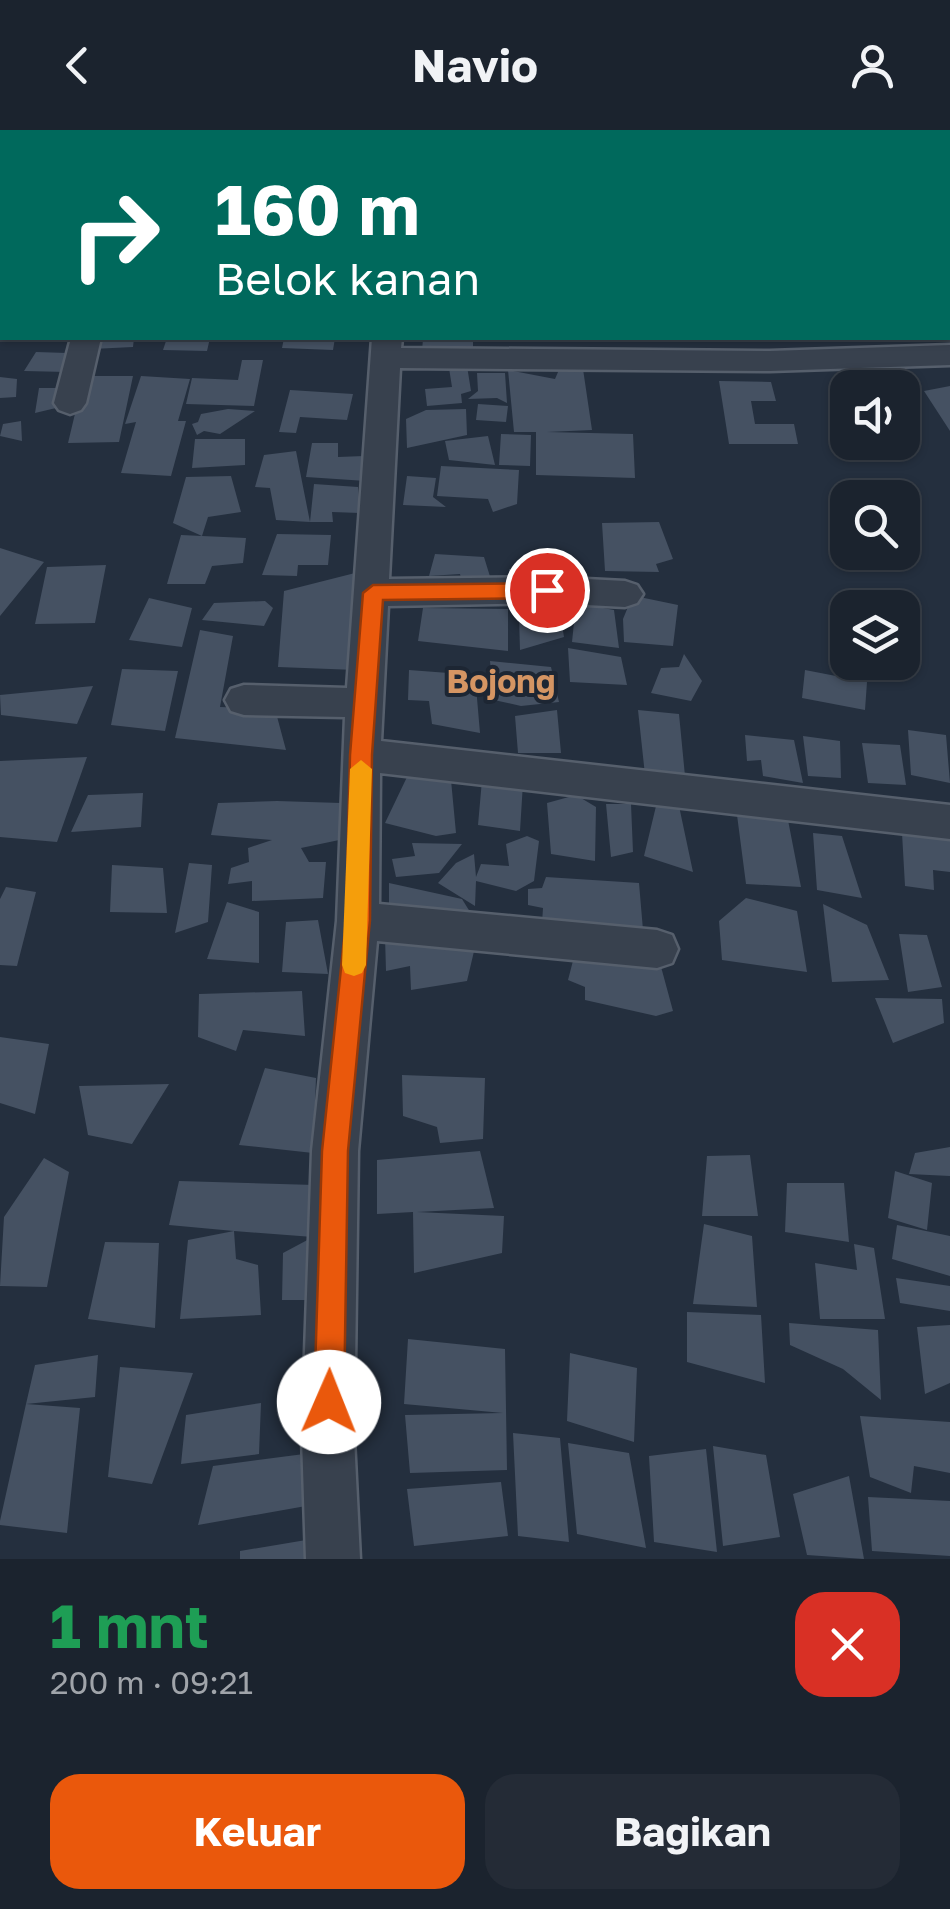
<!DOCTYPE html>
<html lang="id">
<head>
<meta charset="utf-8">
<style>
  :root { --surface:#1b232e; --page:#242b36; --text:#f1f3f6; --muted:#a0a4aa; --line:#39404a; --accent:#ea580c }
  body { margin:0; font-family:"Golos Text",sans-serif; background:var(--page); color:var(--text); height:100vh; display:flex; flex-direction:column; font-size:38px; white-space:nowrap }
  * { box-sizing:border-box; margin:0 }
  p { font-size:32px; color:var(--muted) }
  .icon { flex:none; width:55px; height:55px; fill:none; stroke:currentColor; stroke-width:2; stroke-linecap:round; stroke-linejoin:round }
  .map { position:relative; height:1429px; overflow:hidden }
  .details { display:flex; flex-direction:column; background:var(--surface); flex:1 }
  .details>* { flex:none }
  .guide { position:absolute; left:0px; top:0px; width:950px; height:210px; box-shadow:0 2px 8px #0004,0 0 0 2px var(--line); background:#00695c; color:#fff; overflow:hidden }
  .buttons { position:absolute; left:830px; top:240px; display:grid; gap:20px }
  .buttons a { display:grid; place-items:center; width:90px; height:90px; border-radius:20px; background:var(--surface); box-shadow:0 2px 8px #0004,0 0 0 2px var(--line); font-size:50px }
  .pin { position:absolute; display:grid; place-items:center; width:85px; height:85px; color:#fff; margin:-42px; border:5px solid #fff; border-radius:50%; box-shadow:0 2px 10px #0007 }
  .me { position:absolute; width:110px; margin:-55px; rotate:1deg; stroke-linejoin:round; filter:drop-shadow(0 0 8px #0008) }
  .turn { display:flex; align-items:center; gap:35px; height:210px; padding:0 50px; font-size:45px }
  .turn .icon { width:130px; height:130px; stroke-width:2.5 }
  .turn b { display:block; font-size:70px; line-height:85px }
  .round { display:grid; place-items:center; flex:none; width:105px; height:105px; border-radius:30px; background:var(--page) }
  .overview { display:flex; align-items:center; justify-content:space-between; height:170px; padding:0 50px }
  h1 { font-size:60px; font-weight:700; line-height:75px; color:#1e9e55 }
  .cta { display:flex; gap:20px; margin-top:auto; padding:20px 50px }
  .cta a { flex:1; height:115px; border-radius:30px; background:var(--accent); color:#fff; font-size:40px; font-weight:700; line-height:115px; text-align:center }
  .cta a+a { background:var(--page); color:var(--text) }
  header { display:flex; justify-content:space-between; align-items:center; height:130px; padding:0 50px; background:var(--surface); font-size:45px; font-weight:700 }
  .map>svg:first-child { display:block }
</style>
</head>
<body>
<header><svg class="icon" aria-label="back" viewBox="0 0 24 24"><path d="M15 5l-7 7 7 7"/></svg>Navio<svg class="icon" aria-label="person" viewBox="0 0 24 24"><circle cx="12" cy="8" r="4"/><path d="M4 21q1-7 8-7t8 7"/></svg></header>
<div class="map">
<svg width="950" height="1429" viewBox="0 0 950 1429">
  <rect width="100%" height="100%" fill="#242f3e"/>
  <!-- building -->
  <path fill="#455162" d="M93,208H134L133,217L92,219Z
    M167,208H210L207,221L163,220Z
    M284,208H335L333,220L282,218Z
    M423,208H473V223L422,222Z
    M36,222L67,223V242L24,241Z
    M242,230H263L254,276L186,274L192,248L238,250Z
    M561,235L583,239L592,300L547,302L633,304L635,348L536,345V302H514L508,240L555,249Z
    M467,236L471,261L461,264L462,273L427,276L425,259L452,257L449,238Z
    M477,243H505L507,273L497,268L468,269L478,261Z
    M84,246H133L119,312L68,313Z
    M141,246L190,249L178,291H186L171,346L121,343L136,292L125,294Z
    M0,247L17,249L16,267L0,268Z
    M719,251L771,252L776,271H751L755,294H794L798,314H729Z
    M950,256V301L924,261Z
    M39,258H63L56,278L35,283Z
    M290,260L353,264L347,290L300,287L296,303L279,302Z
    M478,274L508,276L506,292L476,290Z
    M228,279L255,281L220,304L204,301L197,305L192,294L198,292L201,284Z
    M466,279L467,305L407,318L406,289L426,280Z
    M21,291L22,311L0,306L3,294Z
    M501,304L531,305L530,336L499,335Z
    M488,306L495,335L449,330L445,311Z
    M195,309H245V335L192,338Z
    M312,313H338V327L364,326L366,351L306,347Z
    M296,321L310,392L276,390L270,358L255,357L264,325Z
    M441,336L519,340L517,374L493,382L488,369L437,366Z
    M231,346L241,382L208,387L202,406L246,408L243,433L212,436L205,454H167L181,405L202,406L173,393L186,347Z
    M407,346L436,348L433,367L446,377L403,375Z
    M314,354L358,357L360,383L332,382L333,392H310Z
    M659,392L673,429L656,434L659,442L605,441L602,393Z
    M277,404L331,405L328,435H298L297,446L262,445Z
    M0,418L44,432L0,486Z
    M435,424L484,427L492,453L462,452L460,444L429,446Z
    M569,424L578,453L509,449V439L555,438Z
    M106,435L95,493L35,494L47,437Z
    M359,442L356,540L278,537L284,461Z
    M625,464L678,475L673,516L624,512L623,489L630,472Z
    M149,468L192,478L182,517L129,510Z
    M265,471L273,478L264,496L202,490L214,473Z
    M576,473L614,480L619,518L572,512Z
    M423,478L508,479V521L418,511Z
    M560,482L564,507L520,520L519,488Z
    M200,500L233,506L220,577L275,579L286,620L175,608Z
    M568,518L621,527L627,555L570,552Z
    M684,524L702,551L691,571L651,563L661,538L679,537Z
    M490,531L551,537L559,572L521,576L494,570Z
    M122,539L178,541L165,601L111,595Z
    M409,540L475,545L480,603L432,594L429,571L408,570Z
    M805,540L867,552L865,580L802,568Z
    M93,556L77,594L1,585L0,565Z
    M557,580L561,623H518L515,586Z
    M638,580L679,584L685,646L645,645Z
    M908,600L946,605L950,653L911,645Z
    M745,605L794,610L803,653L763,646L761,630L747,631Z
    M803,606L840,611L841,648L808,646Z
    M862,613L900,615L906,655L868,653Z
    M87,627L57,712L0,707V631Z
    M407,647L451,650L456,703L436,706L385,693Z
    M482,650L523,653L520,701L478,695Z
    M143,663L141,697L71,702L88,665Z
    M576,665L596,677L595,731L551,724L547,673Z
    M277,671L341,673L344,709L301,718L309,732H326L323,768L252,771V751L228,754L231,738L249,732L248,718L272,710L211,705L218,673Z
    M657,672L679,676L693,742L644,726Z
    M606,674H631L633,722L611,727Z
    M737,685H787L801,757L746,754Z
    M813,703L842,706L862,768L817,760Z
    M902,703L950,708V742L933,740L934,760L905,756Z
    M527,706L539,711L534,751L516,761L476,751L475,776L438,753L456,733L474,724L476,747L481,734L509,736L506,714Z
    M412,713L462,714L439,743L396,747L392,729L415,726Z
    M189,733L212,735L208,792L175,803Z
    M112,735L163,738L167,783L110,782Z
    M546,747L639,753L643,800L542,793L543,778L528,775V759L542,758Z
    M389,753L462,769L475,790L389,778Z
    M6,757L36,762L17,836L0,835V769Z
    M746,768L797,781L807,842L722,830L719,791Z
    M227,772L259,782V833L207,829Z
    M823,774L867,795L889,850L832,852Z
    M318,790L328,844L282,842L286,792Z
    M899,804L927,805L942,857L908,862Z
    M385,807L475,817L467,851L411,860L410,836L386,841Z
    M575,823L660,833L673,881L656,886L585,870V857L568,850Z
    M302,861L305,906L243,900L236,921L198,907L199,864Z
    M875,868L942,869L944,893L893,913Z
    M0,907L49,914L35,984L0,973Z
    M265,938L316,948L313,1023L239,1015Z
    M402,945L485,948L483,1009L440,1013L437,997L403,986Z
    M169,954L132,1014L88,1005L79,956Z
    M950,1017V1046L909,1044L915,1023Z
    M480,1021L494,1078L417,1082L504,1086L502,1123L414,1143L413,1082L377,1084V1030Z
    M750,1025L758,1086H702L707,1026Z
    M44,1028L69,1042L47,1157L0,1156L4,1087Z
    M895,1041L932,1053L927,1100L888,1088Z
    M179,1051L315,1055L313,1107L234,1101L236,1129L258,1135L261,1185L180,1189L188,1110L234,1101L169,1095Z
    M787,1053H844L849,1112L785,1102Z
    M704,1094L752,1106L757,1177L693,1174Z
    M897,1095L950,1106V1146L892,1129Z
    M313,1107L315,1170H282L283,1123Z
    M105,1112L159,1113L155,1198L88,1189Z
    M854,1114L874,1118L885,1189H820L815,1133L857,1140Z
    M896,1148L950,1156V1181L900,1173Z
    M687,1182L761,1185L765,1253L687,1232Z
    M789,1193L878,1200L881,1270L843,1239L790,1215Z
    M950,1195V1253L925,1264L917,1197Z
    M408,1209L505,1219L507,1340L410,1343L405,1285L503,1283L404,1274Z
    M570,1223L637,1238L634,1312L567,1291Z
    M98,1225L95,1267L26,1274L80,1278L67,1403L0,1395V1391L26,1274L35,1235Z
    M120,1237L193,1243L152,1354L108,1347Z
    M261,1273L259,1324L181,1334L186,1285Z
    M860,1286L950,1292V1343L914,1336L911,1363L870,1347Z
    M513,1303L560,1308L569,1412L518,1406Z
    M568,1313L629,1323L646,1418L577,1404Z
    M713,1316L766,1325L780,1407L723,1416Z
    M706,1319L717,1422L654,1412L649,1326Z
    M304,1324L306,1376L198,1395L213,1336Z
    M849,1346L864,1429L807,1425L793,1364Z
    M501,1352L508,1406L414,1416L407,1359Z
    M868,1367L950,1371V1426L872,1421Z
    M318,1408V1429H240V1421Z"/>
  <g fill="none" stroke-linecap="round" stroke-linejoin="round">
    <defs>
      <path id="minor" d="M380,0H406V2H380Z
        M704,0H730L731,2H705Z
        M0,134L2,135V153L0,152Z
        M71,208H101L86,273L81,280L70,284L59,280L54,273Z
        M372,208H402L401,218L770,221L950,215V235L770,241L400,238L389,449L547,447L625,451L637,455L643,464L637,473L625,477L547,473L388,476L381,611L950,675V709L380,643L379,774L657,800L672,805L678,819L672,833L657,838L377,811L358,1021L354,1308L360,1429H306L302,1308L312,1021L337,791L345,587L244,585L231,581L225,570L231,559L244,555L347,558Z"/>
    </defs>
    <!-- minor casing -->
    <use href="#minor" stroke="#565f6c" stroke-width="5"/>
    <!-- minor -->
    <use href="#minor" fill="#38414e" fill-rule="evenodd"/>
  </g>
  <!-- route -->
  <path fill="#ea580c" stroke="#983908" stroke-width="2.5" d="M547,453L557,460L547,468L383,470L372,625L370,790L348,1021L344,1272L339,1282L329,1286L319,1282L314,1272L322,1021L346,790L350,625L363,463L373,455Z"/>
  <!-- slow -->
  <path fill="#f59e0b" d="M361,630L372,639L366,835L362,843L354,846L345,843L342,835L350,639Z"/>
  <g text-anchor="middle" stroke-width="8" stroke-linejoin="round" paint-order="stroke">
    <!-- quarter labels -->
    <g font-size="32" font-weight="bold" fill="#d59563" stroke="#1d2633">
      <text x="501" y="563">Bojong</text>
    </g>
  </g>
</svg>
<div class="buttons">
<a><svg class="icon" aria-label="sound" viewBox="0 0 24 24"><path d="M4 9h4l5-4v14l-5-4H4zM17 9q2 3 0 6"/></svg></a>
<a><svg class="icon" aria-label="search" viewBox="0 0 24 24"><circle cx="10" cy="10" r="6"/><path d="M15 15l6 6"/></svg></a>
<a><svg class="icon" aria-label="layers" viewBox="0 0 24 24"><path d="M12 4l9 5-9 5-9-5zM3 14l9 5 9-5"/></svg></a>
</div>
<div class="pin" style="left:547px;top:460px;background:#d93025"><svg class="icon" aria-label="arrive" viewBox="0 0 24 24"><path d="M6 21V4h12l-3 4 3 4H6"/></svg></div>
<svg class="me" style="left:329px;top:1272px" viewBox="-20 -20 40 40"><circle r="19" fill="#fff"/><path d="M0-13L10 11 0 6-10 11z" fill="#ea580c"/></svg>
<div class="guide">
<div class="turn"><svg class="icon" aria-label="right" viewBox="0 0 24 24"><path d="M7 20v-9h11M14 6l5 5-5 5"/></svg><div><b>160 m</b>Belok kanan</div></div>
</div>
</div>
<section class="details">
<div class="overview"><div><h1>1 mnt</h1><p>200 m · 09:21</p></div><a class="round" style="background:#d93025;color:#fff"><svg class="icon" aria-label="close" viewBox="0 0 24 24"><path d="M6 6l12 12M18 6L6 18"/></svg></a></div>
<div class="cta"><a>Keluar</a><a>Bagikan</a></div>
</section>
</body>
</html>
